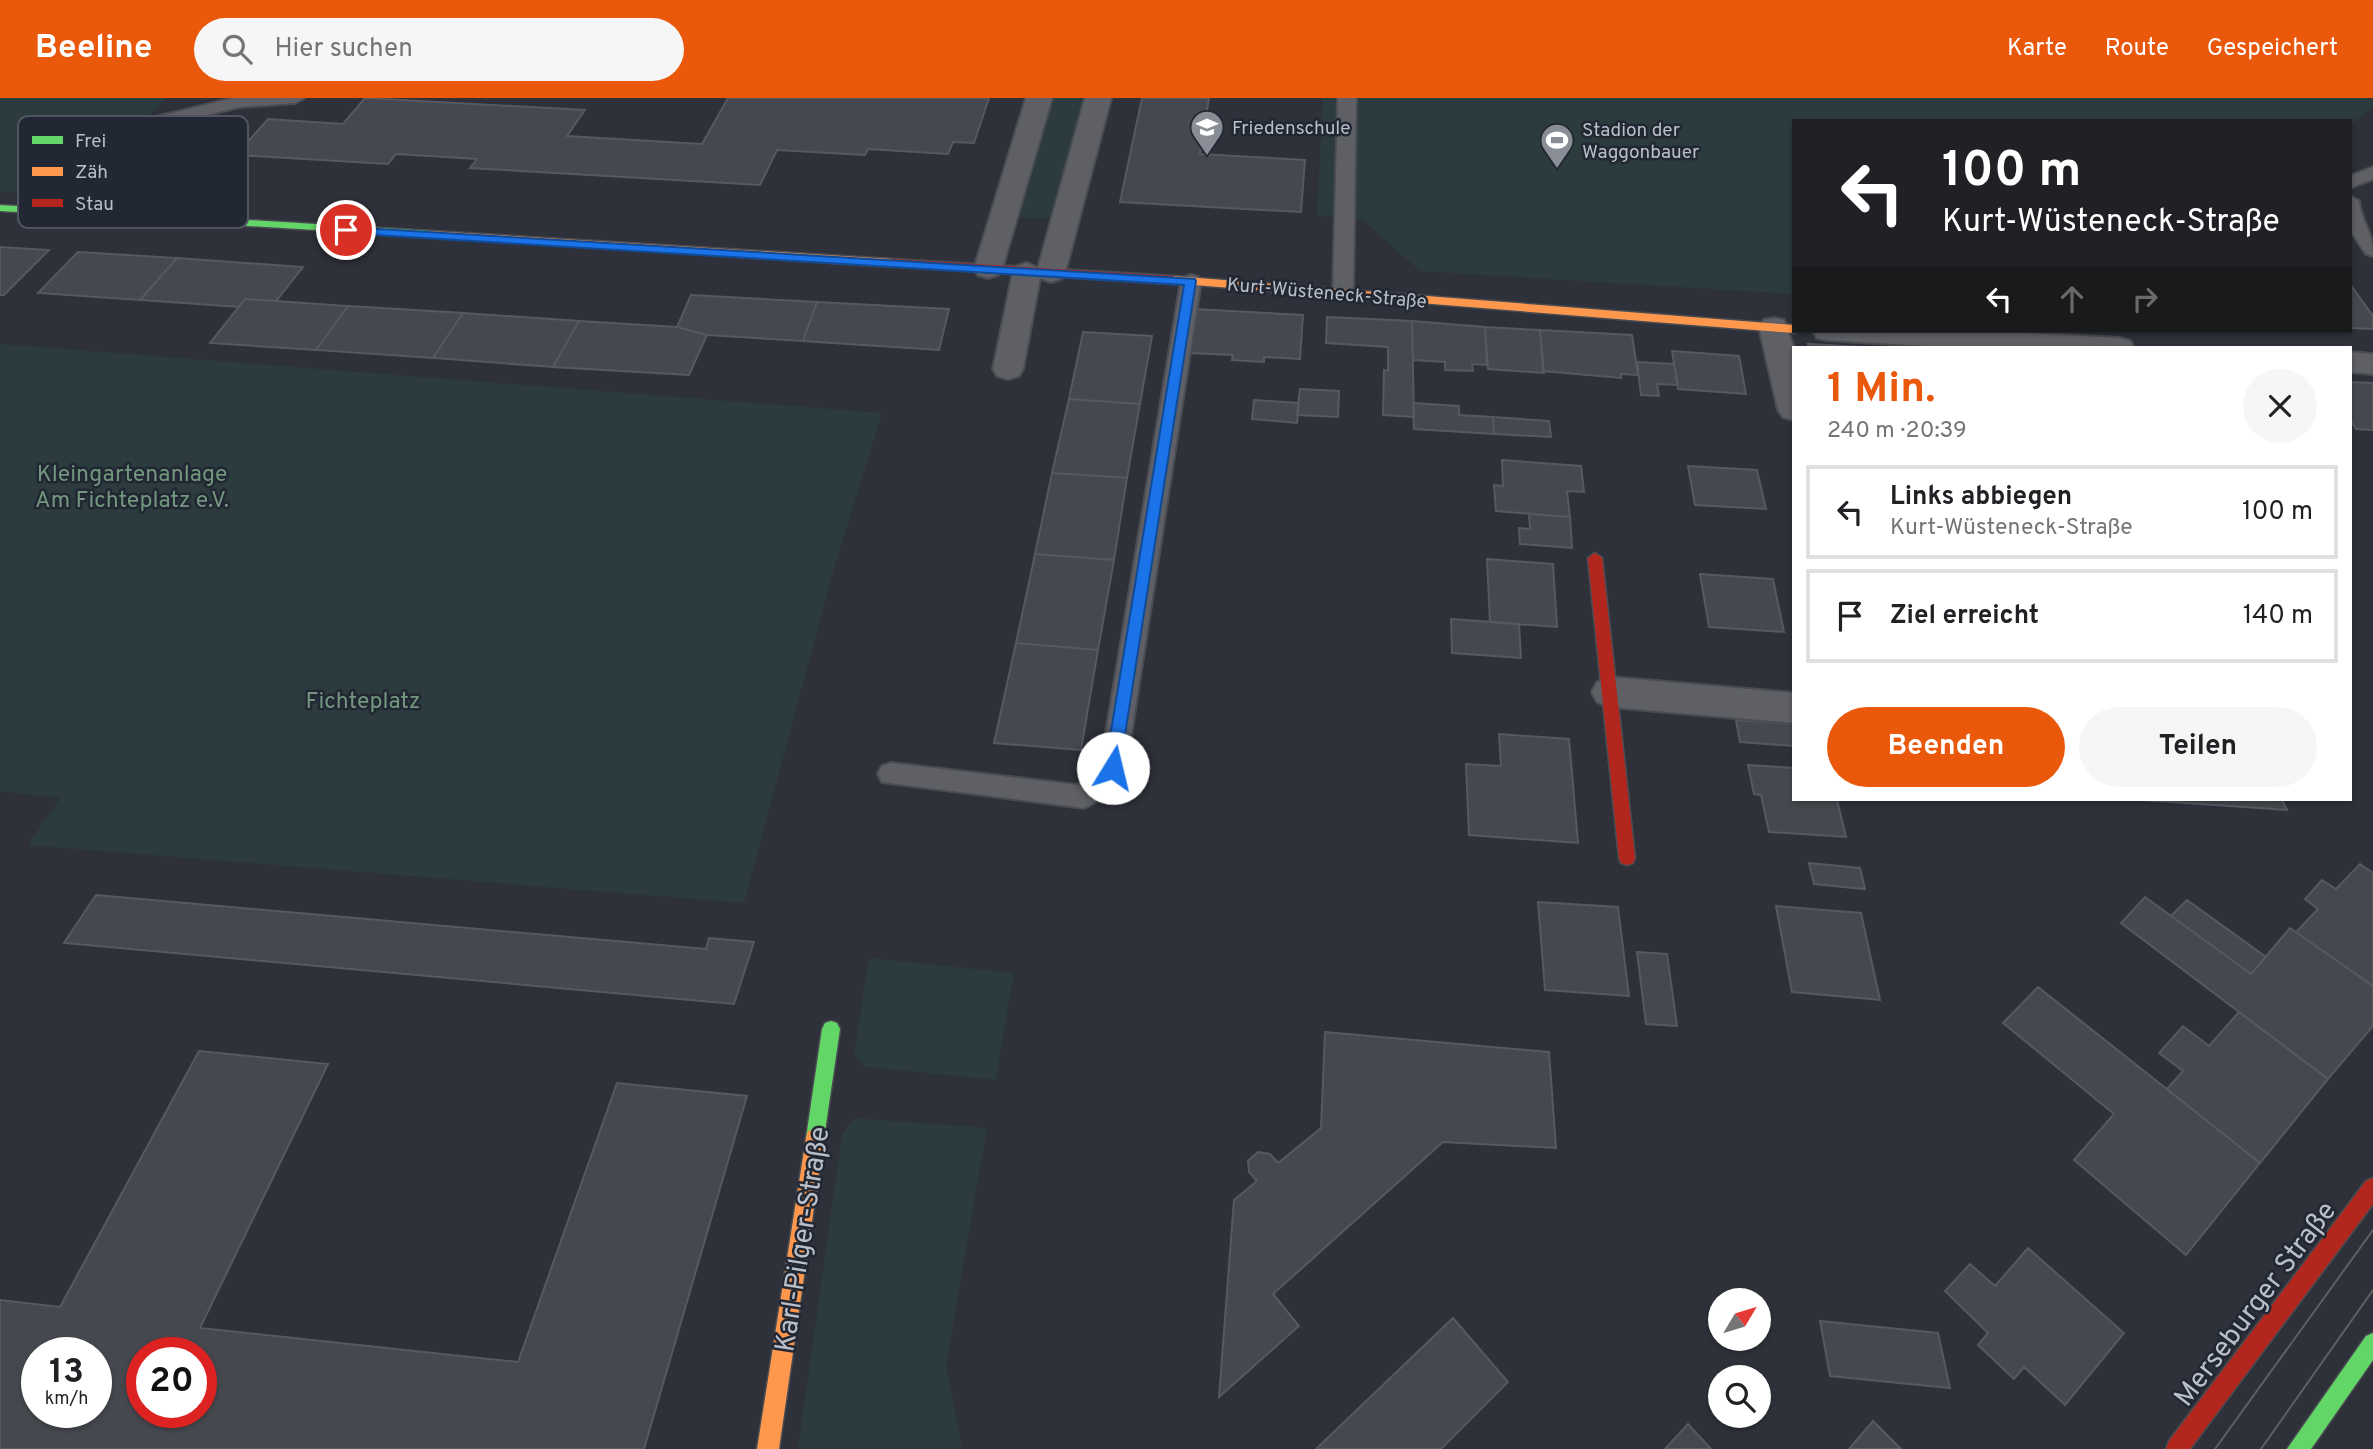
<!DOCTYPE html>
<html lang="de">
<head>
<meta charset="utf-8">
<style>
  :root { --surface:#fff; --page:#f6f6f6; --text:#202124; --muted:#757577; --line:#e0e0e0; --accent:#ea580c }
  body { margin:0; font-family:Overpass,sans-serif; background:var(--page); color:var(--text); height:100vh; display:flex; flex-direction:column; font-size:26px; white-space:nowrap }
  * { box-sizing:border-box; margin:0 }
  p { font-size:23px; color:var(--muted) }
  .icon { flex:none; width:38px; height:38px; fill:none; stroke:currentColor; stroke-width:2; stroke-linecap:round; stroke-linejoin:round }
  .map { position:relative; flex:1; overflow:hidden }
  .side { position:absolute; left:1792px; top:248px; width:560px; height:455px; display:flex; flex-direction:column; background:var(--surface); border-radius:0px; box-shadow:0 2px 5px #0004 }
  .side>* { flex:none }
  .top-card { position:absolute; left:1792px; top:21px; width:560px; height:214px; border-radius:0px; box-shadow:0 2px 5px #0004; background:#202124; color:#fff; overflow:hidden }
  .needle { width:46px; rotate:52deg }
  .controls { position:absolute; left:1708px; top:1190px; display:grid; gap:14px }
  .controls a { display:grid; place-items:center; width:63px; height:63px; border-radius:50%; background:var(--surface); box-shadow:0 2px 5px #0004; font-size:35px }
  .speed { position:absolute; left:21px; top:1239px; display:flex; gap:14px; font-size:35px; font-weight:700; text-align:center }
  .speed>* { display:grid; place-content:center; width:91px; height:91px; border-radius:50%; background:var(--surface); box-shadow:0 2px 5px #0004; line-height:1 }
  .speed small { font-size:18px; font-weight:400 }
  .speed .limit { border:10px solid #d22; background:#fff; color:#111 }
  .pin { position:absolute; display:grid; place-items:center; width:60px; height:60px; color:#fff; margin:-30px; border:4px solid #fff; border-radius:50%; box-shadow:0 2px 7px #0007 }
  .me { position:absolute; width:77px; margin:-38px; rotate:9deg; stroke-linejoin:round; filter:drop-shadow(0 0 5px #0008) }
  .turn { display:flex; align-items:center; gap:24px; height:147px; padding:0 35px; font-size:32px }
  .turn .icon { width:91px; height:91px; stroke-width:2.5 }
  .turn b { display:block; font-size:49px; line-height:60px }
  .lanes { display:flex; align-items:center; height:66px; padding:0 35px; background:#0003; justify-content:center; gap:35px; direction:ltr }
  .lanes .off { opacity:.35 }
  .round { display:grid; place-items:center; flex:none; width:74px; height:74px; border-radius:37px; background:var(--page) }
  .headline { display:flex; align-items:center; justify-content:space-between; height:119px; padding:0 35px }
  h1 { font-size:42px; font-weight:700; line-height:52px; color:var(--accent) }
  .primary-button { display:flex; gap:14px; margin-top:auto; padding:14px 35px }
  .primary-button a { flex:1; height:80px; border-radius:42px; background:var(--accent); color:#fff; font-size:28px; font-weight:700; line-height:80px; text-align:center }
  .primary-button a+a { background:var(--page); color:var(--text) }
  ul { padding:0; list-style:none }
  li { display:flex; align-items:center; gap:21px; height:94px; margin:0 14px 10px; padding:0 21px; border:4px solid var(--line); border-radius:0px }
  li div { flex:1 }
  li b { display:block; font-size:26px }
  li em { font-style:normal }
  header { display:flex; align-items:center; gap:42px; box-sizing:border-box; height:98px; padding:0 35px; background:var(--accent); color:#fff }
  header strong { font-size:33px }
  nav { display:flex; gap:38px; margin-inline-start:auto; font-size:24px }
  .search { width:490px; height:63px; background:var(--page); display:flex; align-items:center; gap:18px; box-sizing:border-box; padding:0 24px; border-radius:38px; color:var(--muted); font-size:26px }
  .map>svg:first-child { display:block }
</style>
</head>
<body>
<header>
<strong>Beeline</strong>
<div class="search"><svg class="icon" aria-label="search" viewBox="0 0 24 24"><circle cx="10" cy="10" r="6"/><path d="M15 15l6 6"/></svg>Hier suchen</div>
<nav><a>Karte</a><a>Route</a><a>Gespeichert</a></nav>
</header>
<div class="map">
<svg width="2373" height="1351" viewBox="0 0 2373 1351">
  <rect width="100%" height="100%" fill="#2e3139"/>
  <!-- green -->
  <path fill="#2c3b3e" d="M0,0H166L72,99L0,94Z
    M1047,0H1090L1055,121L1011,119Z
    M1323,0H2373V10L2350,26V23H1794V196L1420,173L1363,122L1317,118Z
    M0,246L882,315L833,474L744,805L28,747L60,700L0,693Z
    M869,860L1014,875L996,982L866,969L854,956Z
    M855,1020L987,1030L946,1267L962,1351H798L842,1036Z"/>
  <!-- building -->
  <path fill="#45484e" stroke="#565960" stroke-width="2" fill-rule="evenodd" d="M365,0L585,12L567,38L702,46L728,0H989L974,45L953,44L948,56L868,51L865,57L777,52L760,87L470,70L477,61L396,56L388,66L236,57L268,21L343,26Z
    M1142,0H1209L1200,56L1305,62L1301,114L1120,104Z
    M0,149L49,152L4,197H0Z
    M78,154L177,160L140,202L38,195Z
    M177,160L303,169L276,203L245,201L239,209L140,202Z
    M2350,186L2373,218V231L2350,230Z
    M691,197L817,204L803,243L707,237L677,229Z
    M245,201L276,203L348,208L316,252L210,245Z
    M817,204L949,211L939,252L803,243Z
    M348,208L463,215L433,260L316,252Z
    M1194,211L1303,217L1300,261L1264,259V264L1232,262L1233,257L1188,255Z
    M463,215L579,223L553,269L433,260Z
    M1327,219L1412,223L1414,319L1383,317L1384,272L1388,273V249L1326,245Z
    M579,223L677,229L707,237L689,277L553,269Z
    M1412,223L1485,229L1487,267L1472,266L1473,273L1445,272V264L1413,262Z
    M1485,229L1540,232L1544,275L1488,271Z
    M1540,232L1632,237L1638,277L1621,276V280L1543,273Z
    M1083,234L1152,238L1140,306L1069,301Z
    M1808,246L1880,250H1809Z
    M1672,253L1739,258L1746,296L1678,291Z
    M1637,264L1674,266L1678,287L1657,286L1659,298L1641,297Z
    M2350,284L2373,285V332L2356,331L2350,321Z
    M1300,291L1339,293L1338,319L1297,317Z
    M1069,301L1140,306L1127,380L1052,375Z
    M1254,302L1299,305L1297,325L1252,321Z
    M1413,305L1459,308V317L1493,319L1494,336L1414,331Z
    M1493,319L1549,323L1551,339L1494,336Z
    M1502,362L1581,368L1584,394L1567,393L1570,419L1496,413L1494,387L1503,388Z
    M1688,368L1757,372L1766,411L1695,407Z
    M1052,375L1127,380L1114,462L1035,456Z
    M1529,416L1570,419L1572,450L1520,446L1519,430L1530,431Z
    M1035,456L1114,462L1098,552L1016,545Z
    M1487,461L1553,466L1557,529L1490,524Z
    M1700,476L1773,481L1784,534L1709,529Z
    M1451,521L1519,526L1521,560L1452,555Z
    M1016,545L1098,552L1081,652L994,645Z
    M1736,622L1794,626V648L1740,644Z
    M1499,636L1569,641L1578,745L1469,737L1466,666L1501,668Z
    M1748,667L1794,670V702H1837L1846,739L1769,734L1761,697L1754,696Z
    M2282,702L2287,712L2141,702Z
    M1809,765L1860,770L1865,791L1814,786Z
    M2360,766L2373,775V888L2296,834L2318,811L2305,801L2322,782L2336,791Z
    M96,797L706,851L709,840L754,844L734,906L64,845Z
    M2145,799L2251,876L2290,830L2373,888V928L2328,981L2121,825Z
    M2187,802L2266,859L2251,876L2171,818Z
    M1538,804L1618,809L1629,898L1545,892Z
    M1776,808L1861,815L1880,902L1792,894Z
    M1637,854L1667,856L1677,928L1646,926Z
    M2038,889L2260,1065L2186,1157L2074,1062L2114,1016L2003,925Z
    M2239,914L2328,981L2260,1065L2167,991L2183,973L2159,955L2183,928L2209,948Z
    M1325,934L1549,954L1556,1050L1443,1044L1273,1196L1299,1228L1219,1299L1234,1102L1257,1083L1249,1074L1248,1063L1258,1054L1270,1056L1278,1065L1321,1030Z
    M199,953L328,966L200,1230L518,1264L617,985L747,998L644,1351H0V1202L60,1209ZM37,1255H96V1314H37ZM142,1255H201V1314H142Z
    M2028,1150L2124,1235L2065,1307L2024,1269L2014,1281L1978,1247L1988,1235L1945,1193L1970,1166L1995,1188Z
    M1453,1220L1508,1284L1441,1351H1316Z
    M1820,1223L1938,1235L1950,1290L1830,1278Z
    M1873,1323L1901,1351H1849Z
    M1688,1326L1711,1351H1665Z"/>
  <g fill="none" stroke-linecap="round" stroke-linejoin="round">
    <defs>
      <path id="lane" d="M234,0H304L295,5L239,9L160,29L72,118L65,120L56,114L148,21Z
        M1338,0H1356L1353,195L1350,199H1336L1333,195Z
        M2373,69V81L2350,90V78Z
        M2350,98L2359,103C2362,127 2373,132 2373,158L2366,156L2350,132Z
        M1191,177L1198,179L1201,183L1126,670C1118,685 1099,705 1083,710L882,684L878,676L882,668L891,665L1078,687L1101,665L1181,183L1184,179Z"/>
      <path id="street" d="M1026,0H1052L1002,171L998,177L988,180L978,177L974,171Z
        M1085,0H1111L1065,175L1061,181L1051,184L1040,180L1023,271L1019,278L1008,281L997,278L993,271L1013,174L1017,168L1027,165L1038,170Z
        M1774,220L1784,222L1794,250V322L1783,319L1778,312L1759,229L1764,222Z
        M1813,233H1988L2119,240L2130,243L2134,250H1959L1828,242L1817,240Z
        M2350,254L2373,256V276L2350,274Z
        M1610,579L1794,595V625L1610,609L1597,604L1592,594L1597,584Z"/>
      <path id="fast" d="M0,107L431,133L437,136L431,139L0,113Z
        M831,923L837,925L840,931L824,1040L822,1047L815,1049L808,1047L806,1040L822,931L825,925Z
        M2373,1235V1262L2311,1351H2287L2366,1238Z"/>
      <path id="slow" d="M431,133L892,161L898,165L892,169L427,138L425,136Z
        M1173,178L1794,227V233H1799L1794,235L1169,185V179Z
        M815,1031L822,1033L824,1040L779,1351H757L806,1040L808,1033Z"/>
      <path id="jam" d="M892,161L1173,178L1179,182L1173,186L888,168L886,165Z
        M1595,455L1602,460L1635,760L1633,765L1627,767L1621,765L1619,760L1588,460Z
        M2373,1080V1106L2190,1351H2166L2169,1343L2366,1083Z"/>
    </defs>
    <!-- lane casing -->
    <use href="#lane" stroke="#4a4c51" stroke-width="4"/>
    <!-- street casing -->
    <use href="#street" stroke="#4a4c51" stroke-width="4"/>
    <!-- fast casing -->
    <use href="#fast" stroke="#4a4c51" stroke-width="3"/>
    <!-- slow casing -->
    <use href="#slow" stroke="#4a4c51" stroke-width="3"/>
    <!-- jam casing -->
    <use href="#jam" stroke="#4a4c51" stroke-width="3"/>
    <!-- lane -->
    <use href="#lane" fill="#5e6066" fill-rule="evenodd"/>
    <!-- street -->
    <use href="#street" fill="#5e6066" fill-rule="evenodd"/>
    <!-- fast -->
    <use href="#fast" fill="#63d668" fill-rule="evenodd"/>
    <!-- slow -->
    <use href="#slow" fill="#ff974d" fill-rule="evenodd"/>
    <!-- jam -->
    <use href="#jam" fill="#b3261e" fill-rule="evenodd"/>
    <!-- tram -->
    <path stroke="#5c5f64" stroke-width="2" d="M2215,1351L2373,1132
      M2261,1351L2373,1192"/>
  </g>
  <!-- route -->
  <path fill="#1a73e8" stroke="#114b97" stroke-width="2" d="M346,129L1195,181L1196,183L1119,675L1113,676L1105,670L1184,187L342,135L340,132Z"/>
  <!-- icons -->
  <defs>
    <symbol id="school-pin" viewBox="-11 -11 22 30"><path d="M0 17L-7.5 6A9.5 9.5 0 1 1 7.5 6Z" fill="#888d96" stroke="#212733"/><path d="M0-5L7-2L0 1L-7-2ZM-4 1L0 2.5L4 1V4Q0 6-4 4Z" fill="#fff"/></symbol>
    <symbol id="stadium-pin" viewBox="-11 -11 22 30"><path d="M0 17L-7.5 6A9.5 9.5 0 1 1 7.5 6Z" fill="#888d96" stroke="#212733"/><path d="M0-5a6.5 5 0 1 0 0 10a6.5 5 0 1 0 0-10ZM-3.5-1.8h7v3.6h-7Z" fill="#fff"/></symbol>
  </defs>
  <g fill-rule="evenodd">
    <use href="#school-pin" x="1188" y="10" width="38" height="52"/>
    <use href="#stadium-pin" x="1538" y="23" width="38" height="52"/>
  </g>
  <g text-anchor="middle" stroke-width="5" stroke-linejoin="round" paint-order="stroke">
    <!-- far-poi labels -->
    <g font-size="19" fill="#b9bec8" stroke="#212733" text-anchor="start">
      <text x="1232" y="36">Friedenschule</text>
      <text x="1582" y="38">Stadion der<tspan x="1582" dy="22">Waggonbauer</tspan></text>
    </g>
    <!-- far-street labels -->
    <g font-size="19" fill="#b9bec8" stroke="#212733">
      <text transform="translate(1327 194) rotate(5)" y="7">Kurt-Wüsteneck-Straße</text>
    </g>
    <!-- park labels -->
    <g font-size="23" fill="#73967e" stroke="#212733">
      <text x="132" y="383">Kleingartenanlage<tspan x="132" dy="26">Am Fichteplatz e.V.</tspan></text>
      <text x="363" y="610">Fichteplatz</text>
    </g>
    <!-- near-street labels -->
    <g font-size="28" fill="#b9bec8" stroke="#212733">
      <text transform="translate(801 1141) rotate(-81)" y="10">Karl-Pilger-Straße</text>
      <text transform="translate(2254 1205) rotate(-53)" y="10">Merseburger Straße</text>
    </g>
  </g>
  <!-- legend -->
  <rect x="18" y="18" width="230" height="112" rx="10" fill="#212733" stroke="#4f5460" stroke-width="2"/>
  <rect x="32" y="38" width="31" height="8" fill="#63d668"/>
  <rect x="32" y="69" width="31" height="9" fill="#ff974d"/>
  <rect x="32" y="101" width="31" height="8" fill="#b3261e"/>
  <g font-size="19" fill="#b9bec8">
    <text x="75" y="49">Frei</text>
    <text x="75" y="80">Zäh</text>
    <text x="75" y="112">Stau</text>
  </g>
</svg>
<div class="controls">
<a><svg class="needle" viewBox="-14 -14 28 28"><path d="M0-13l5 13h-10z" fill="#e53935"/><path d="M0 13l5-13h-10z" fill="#757577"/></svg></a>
<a><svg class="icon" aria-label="search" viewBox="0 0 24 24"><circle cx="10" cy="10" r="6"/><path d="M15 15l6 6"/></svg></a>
</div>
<div class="speed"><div>13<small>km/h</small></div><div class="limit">20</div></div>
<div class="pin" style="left:346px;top:132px;background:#d93025"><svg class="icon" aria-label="arrive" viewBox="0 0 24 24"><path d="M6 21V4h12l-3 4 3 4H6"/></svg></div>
<svg class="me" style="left:1113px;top:670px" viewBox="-20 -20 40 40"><circle r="19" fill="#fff"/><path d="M0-13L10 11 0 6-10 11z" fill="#1a73e8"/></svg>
<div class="top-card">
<div class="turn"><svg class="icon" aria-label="left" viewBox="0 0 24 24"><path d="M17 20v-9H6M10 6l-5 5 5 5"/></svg><div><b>100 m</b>Kurt-Wüsteneck-Straße</div></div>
<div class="lanes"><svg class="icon" aria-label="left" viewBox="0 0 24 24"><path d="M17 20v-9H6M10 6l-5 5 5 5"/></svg><svg class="icon off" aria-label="ahead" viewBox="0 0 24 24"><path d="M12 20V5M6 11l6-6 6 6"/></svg><svg class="icon off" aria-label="right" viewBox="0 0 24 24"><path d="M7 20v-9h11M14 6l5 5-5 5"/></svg></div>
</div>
<section class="side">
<div class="headline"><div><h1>1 Min.</h1><p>240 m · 20:39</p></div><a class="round"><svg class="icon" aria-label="close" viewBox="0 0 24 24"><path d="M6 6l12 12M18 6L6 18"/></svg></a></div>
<ul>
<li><svg class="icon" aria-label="left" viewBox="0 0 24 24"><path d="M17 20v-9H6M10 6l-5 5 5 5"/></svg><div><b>Links abbiegen</b><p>Kurt-Wüsteneck-Straße</p></div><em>100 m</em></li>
<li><svg class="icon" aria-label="arrive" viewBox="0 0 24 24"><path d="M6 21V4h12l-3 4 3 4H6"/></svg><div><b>Ziel erreicht</b></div><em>140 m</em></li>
</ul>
<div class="primary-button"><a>Beenden</a><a>Teilen</a></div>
</section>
</div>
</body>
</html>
